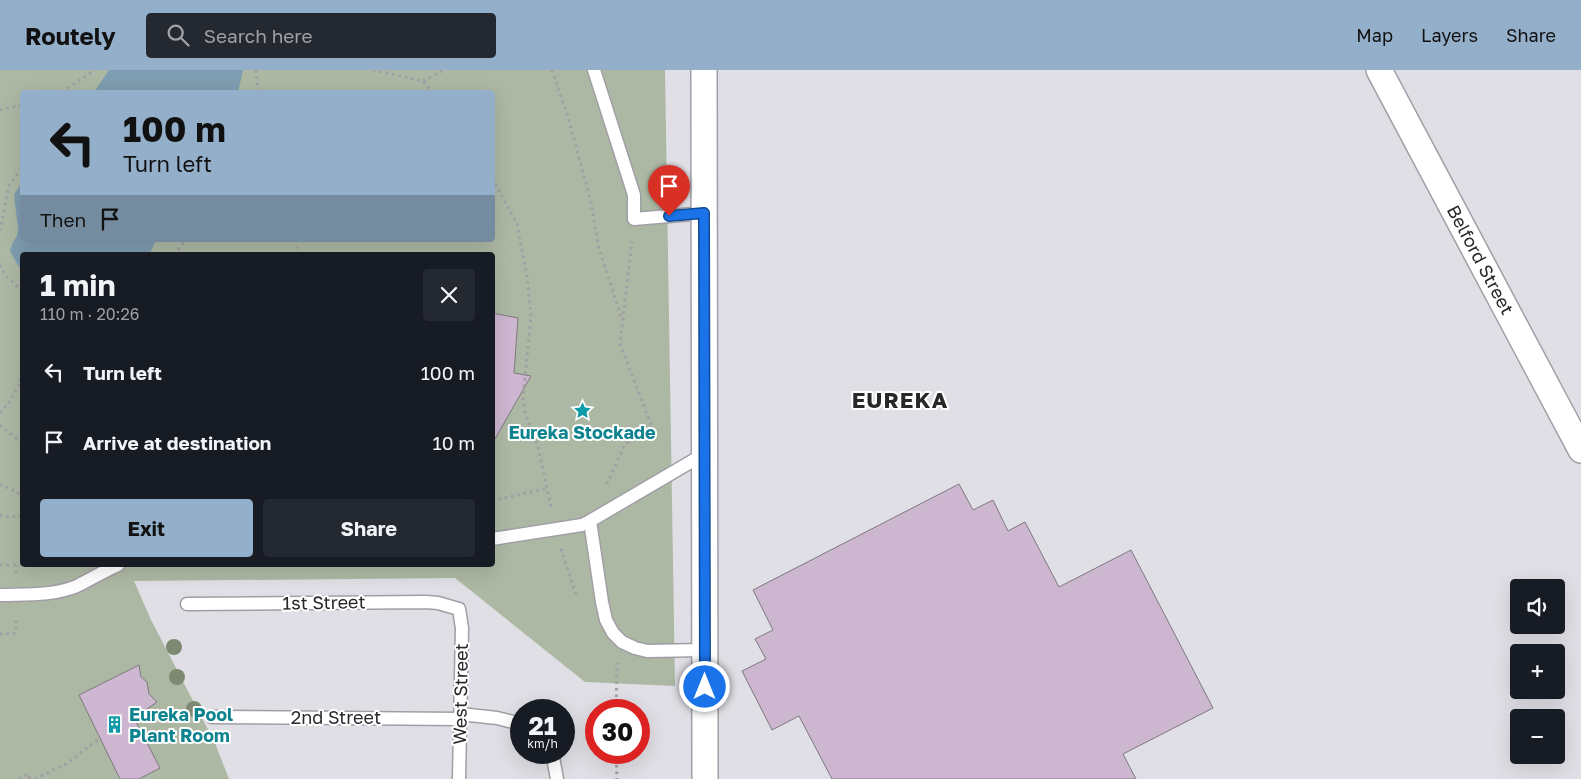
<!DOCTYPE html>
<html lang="en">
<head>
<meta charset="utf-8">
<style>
  :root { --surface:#171b24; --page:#242831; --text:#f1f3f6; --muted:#9ea1a6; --accent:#93afc9 }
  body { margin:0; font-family:"Golos Text",sans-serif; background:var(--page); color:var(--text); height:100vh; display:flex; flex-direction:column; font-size:19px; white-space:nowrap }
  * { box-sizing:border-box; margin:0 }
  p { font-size:16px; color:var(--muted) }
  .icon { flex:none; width:28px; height:28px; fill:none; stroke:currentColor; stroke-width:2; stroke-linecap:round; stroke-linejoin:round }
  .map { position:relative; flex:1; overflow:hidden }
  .side { position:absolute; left:20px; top:182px; width:475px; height:315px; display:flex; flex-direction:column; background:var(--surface); border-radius:5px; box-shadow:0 5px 20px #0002 }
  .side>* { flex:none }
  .banner { position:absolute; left:20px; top:20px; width:475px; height:152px; border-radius:5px; box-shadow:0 5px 20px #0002; background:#93afc9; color:#111; overflow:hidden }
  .tools { position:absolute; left:1510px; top:509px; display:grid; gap:10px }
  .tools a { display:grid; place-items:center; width:55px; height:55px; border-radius:5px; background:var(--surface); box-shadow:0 5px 20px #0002; font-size:25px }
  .speed { position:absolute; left:510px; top:629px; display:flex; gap:10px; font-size:25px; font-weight:700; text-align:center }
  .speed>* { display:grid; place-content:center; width:65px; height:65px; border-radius:50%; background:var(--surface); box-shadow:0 5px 20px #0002; line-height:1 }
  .speed small { font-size:12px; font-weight:400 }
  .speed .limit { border:8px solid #d22; background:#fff; color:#111 }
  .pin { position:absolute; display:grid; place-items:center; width:42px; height:42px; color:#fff; margin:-51px -21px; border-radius:50% 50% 50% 0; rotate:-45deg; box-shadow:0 0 5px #0007 }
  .pin .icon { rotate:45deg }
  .me { position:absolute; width:55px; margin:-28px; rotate:0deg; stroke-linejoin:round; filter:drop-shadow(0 0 4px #0008) }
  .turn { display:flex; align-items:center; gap:18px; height:105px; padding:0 20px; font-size:22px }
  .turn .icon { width:65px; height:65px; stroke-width:2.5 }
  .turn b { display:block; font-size:35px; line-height:42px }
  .then { display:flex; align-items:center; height:48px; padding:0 20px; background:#0003; gap:10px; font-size:19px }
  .round { display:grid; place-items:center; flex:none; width:52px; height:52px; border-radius:5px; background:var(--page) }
  .summary { display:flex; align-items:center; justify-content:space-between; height:85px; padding:0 20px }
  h1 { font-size:30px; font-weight:700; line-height:38px }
  .action { display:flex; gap:10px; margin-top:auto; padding:10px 20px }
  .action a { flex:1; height:58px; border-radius:5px; background:var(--accent); color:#111; font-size:20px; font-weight:700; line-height:58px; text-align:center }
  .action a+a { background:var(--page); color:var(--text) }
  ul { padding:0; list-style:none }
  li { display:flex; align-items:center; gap:15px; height:70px; padding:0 20px }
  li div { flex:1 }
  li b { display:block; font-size:19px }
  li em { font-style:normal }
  header { display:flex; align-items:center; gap:30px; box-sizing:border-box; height:70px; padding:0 25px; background:var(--accent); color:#111 }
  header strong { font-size:24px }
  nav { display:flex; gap:28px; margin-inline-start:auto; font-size:18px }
  .search { width:350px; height:45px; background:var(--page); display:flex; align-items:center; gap:12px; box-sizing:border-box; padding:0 18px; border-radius:5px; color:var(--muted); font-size:19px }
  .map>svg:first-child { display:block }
</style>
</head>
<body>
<header>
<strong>Routely</strong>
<div class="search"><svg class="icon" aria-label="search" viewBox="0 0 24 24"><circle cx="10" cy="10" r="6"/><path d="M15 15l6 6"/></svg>Search here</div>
<nav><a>Map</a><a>Layers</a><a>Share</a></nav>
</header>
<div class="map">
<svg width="1581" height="709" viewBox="0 0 1581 709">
  <rect width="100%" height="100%" fill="#e0dfe5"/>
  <!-- green -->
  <path fill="#adb8a4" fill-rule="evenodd" d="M0,0H665L675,616L585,612L455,508L134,511L151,550L215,673L229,709H0ZM22,22H492V170H22ZM22,185H492V495H22Z"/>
  <!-- water -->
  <path fill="#7e9db0" d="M109,0H243L238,22H94Z
    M22,112V170H156L150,183L148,185H22V202L10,181L13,172L17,166L18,158L14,125Z"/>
  <!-- building -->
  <path fill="#cdb6d0" stroke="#7d797e" d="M492,243L518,248L514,303L531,306L492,374Z
    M959,414L973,440L993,430L1008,461L1025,452L1059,517L1131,480L1213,638L1123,684L1136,709H832L799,646L772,660L742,601L766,589L755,569L773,560L753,520Z
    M139,595L141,607L147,612L149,624L157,632L134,648L160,698L139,709H120L79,625Z"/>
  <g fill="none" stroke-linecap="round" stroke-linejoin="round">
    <defs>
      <path id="lane" d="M594,0L634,125V149L704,143
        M492,469L582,455L590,451
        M0,525C25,524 53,526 77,516C91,509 104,501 118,495
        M187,534L426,532L438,533L459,539L462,558L459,709
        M705,580L647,581L635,578L622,572L613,563L606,550L602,532L590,451L706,383
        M460,644L497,648L521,654
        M212,647L460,649
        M552,682L557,709"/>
      <path id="street" d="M704,0L705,709
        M1379,0L1581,380"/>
    </defs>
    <!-- lane casing -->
    <use href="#lane" stroke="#a09fa5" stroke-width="15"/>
    <!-- street casing -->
    <use href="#street" stroke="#a09fa5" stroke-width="28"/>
    <!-- path -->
    <path stroke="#a09fa3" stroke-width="3" stroke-dasharray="2.5 4" stroke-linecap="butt" d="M256,0L258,22
      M373,0L423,11L432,22
      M552,0L569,50L591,132L599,179L622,249
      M423,11L444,0
      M62,22L95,0
      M0,40L22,35
      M492,108L517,154L527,206L531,246L523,328L525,343L538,377L551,437
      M0,161L9,116L22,97
      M295,170L300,185
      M174,185L185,170
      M0,195L5,205L22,221
      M20,311L22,286
      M0,343L10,331L22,309
      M0,355L22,373
      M0,414L22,425
      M607,414L625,374L652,357L620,274L632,171
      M492,431L547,418
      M0,445L5,447L22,446
      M561,479L576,525
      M0,495H40
      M16,503V495
      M0,564L16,563V547
      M616,640L617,593
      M616,682L617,709
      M19,709L28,704L30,709
      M35,709L66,694L100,668"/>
    <!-- lane -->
    <use href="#lane" stroke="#fff" stroke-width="12"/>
    <!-- street -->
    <use href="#street" stroke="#fff" stroke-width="25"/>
  </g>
  <!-- trees -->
  <g fill="#7e8972">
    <circle cx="174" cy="577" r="8"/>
    <circle cx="177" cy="607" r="8"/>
    <circle cx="194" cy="639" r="8"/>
  </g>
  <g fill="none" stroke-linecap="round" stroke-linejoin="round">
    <defs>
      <path id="route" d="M669,146L704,143L705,617"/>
    </defs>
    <!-- route casing -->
    <use href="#route" stroke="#114b97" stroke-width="12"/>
    <!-- route -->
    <use href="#route" stroke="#1a73e8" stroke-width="9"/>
  </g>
  <!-- icons -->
  <defs>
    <symbol id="sight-bare" viewBox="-9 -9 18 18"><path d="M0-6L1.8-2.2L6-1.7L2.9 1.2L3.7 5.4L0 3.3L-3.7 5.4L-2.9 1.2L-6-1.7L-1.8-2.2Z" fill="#0f9aa8" stroke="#fff" stroke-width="2.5" paint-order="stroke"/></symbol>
    <symbol id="building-bare" viewBox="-9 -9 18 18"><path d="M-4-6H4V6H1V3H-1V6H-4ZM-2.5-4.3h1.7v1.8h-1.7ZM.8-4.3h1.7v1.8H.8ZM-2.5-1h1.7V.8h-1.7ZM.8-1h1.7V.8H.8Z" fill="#0f9aa8" stroke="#fff" stroke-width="2.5" paint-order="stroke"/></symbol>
  </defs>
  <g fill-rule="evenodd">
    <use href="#sight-bare" x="570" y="328" width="25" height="25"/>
    <use href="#building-bare" x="102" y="642" width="25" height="25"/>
  </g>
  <g text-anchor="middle" stroke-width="4" stroke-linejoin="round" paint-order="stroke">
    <!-- street labels -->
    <g font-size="18" fill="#282729" stroke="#fff">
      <text transform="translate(1480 190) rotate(62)" y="6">Belford Street</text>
      <text transform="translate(324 533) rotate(-1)" y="6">1st Street</text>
      <text transform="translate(461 624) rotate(-89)" y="6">West Street</text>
      <text x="336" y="654">2nd Street</text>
    </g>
    <!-- culture labels -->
    <g font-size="18" font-weight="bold" fill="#0d838f" stroke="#fff">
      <text x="582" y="369">Eureka Stockade</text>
      <text x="129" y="651" text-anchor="start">Eureka Pool<tspan x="129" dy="21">Plant Room</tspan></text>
    </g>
    <!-- district labels -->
    <g font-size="22" font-weight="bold" letter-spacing="1" fill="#282729" stroke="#fff">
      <text x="900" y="338">EUREKA</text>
    </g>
  </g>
</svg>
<div class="tools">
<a><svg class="icon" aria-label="sound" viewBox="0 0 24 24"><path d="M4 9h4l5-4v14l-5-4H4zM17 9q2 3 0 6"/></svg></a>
<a>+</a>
<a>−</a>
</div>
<div class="speed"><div>21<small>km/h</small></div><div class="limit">30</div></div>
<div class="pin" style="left:669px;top:146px;background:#d93025"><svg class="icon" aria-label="arrive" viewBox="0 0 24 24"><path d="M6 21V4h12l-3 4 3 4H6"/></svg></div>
<svg class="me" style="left:705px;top:617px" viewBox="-20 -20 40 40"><circle r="17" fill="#1a73e8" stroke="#fff" stroke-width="3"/><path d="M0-11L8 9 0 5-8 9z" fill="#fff"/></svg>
<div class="banner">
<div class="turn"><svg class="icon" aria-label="left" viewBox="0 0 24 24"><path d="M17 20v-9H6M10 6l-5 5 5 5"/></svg><div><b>100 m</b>Turn left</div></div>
<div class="then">Then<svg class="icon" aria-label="arrive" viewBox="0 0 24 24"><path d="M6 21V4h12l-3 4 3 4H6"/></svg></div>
</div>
<section class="side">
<div class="summary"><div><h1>1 min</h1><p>110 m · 20:26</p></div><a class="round"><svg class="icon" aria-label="close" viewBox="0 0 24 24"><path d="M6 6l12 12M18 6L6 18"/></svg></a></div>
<ul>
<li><svg class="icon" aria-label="left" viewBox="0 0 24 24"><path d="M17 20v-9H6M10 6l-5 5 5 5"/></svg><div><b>Turn left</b></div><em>100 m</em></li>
<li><svg class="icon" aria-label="arrive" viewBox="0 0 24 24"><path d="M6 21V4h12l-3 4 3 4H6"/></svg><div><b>Arrive at destination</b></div><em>10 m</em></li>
</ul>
<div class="action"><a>Exit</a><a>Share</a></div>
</section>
</div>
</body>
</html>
